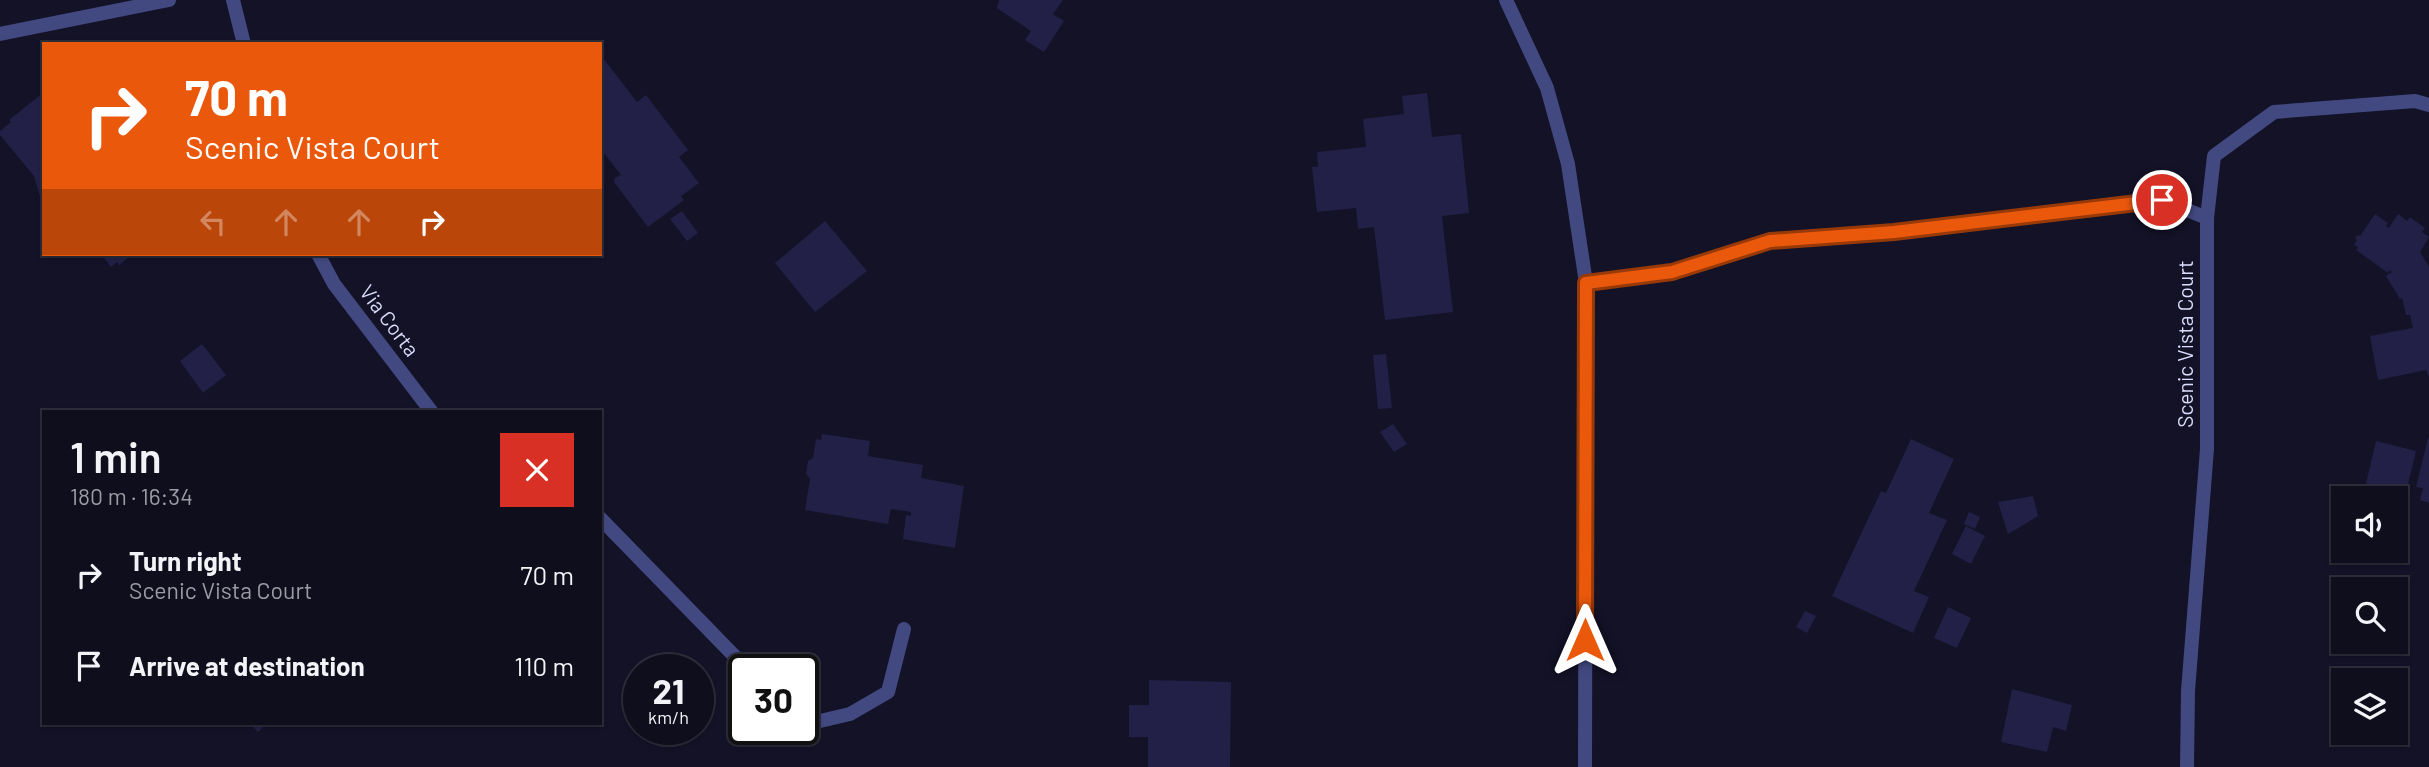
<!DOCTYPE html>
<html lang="en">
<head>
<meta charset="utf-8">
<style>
  :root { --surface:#0e0e1d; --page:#1c1c2a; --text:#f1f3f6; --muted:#9b9ca4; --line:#2e2e3b }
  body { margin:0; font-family:Barlow,sans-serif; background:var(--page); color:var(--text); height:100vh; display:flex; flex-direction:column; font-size:26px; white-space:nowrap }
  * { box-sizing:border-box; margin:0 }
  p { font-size:23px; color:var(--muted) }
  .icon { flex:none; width:38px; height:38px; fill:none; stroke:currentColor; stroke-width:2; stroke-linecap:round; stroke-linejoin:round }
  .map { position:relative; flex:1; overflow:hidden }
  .panel { position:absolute; left:42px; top:410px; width:560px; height:315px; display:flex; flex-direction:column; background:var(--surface); border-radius:0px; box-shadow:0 2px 5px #0004,0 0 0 2px var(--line) }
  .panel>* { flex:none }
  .guide { position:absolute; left:42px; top:42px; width:560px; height:214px; border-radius:0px; box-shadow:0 2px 5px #0004,0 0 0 2px var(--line); background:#ea580c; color:#fff; overflow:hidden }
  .buttons { position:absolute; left:2331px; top:486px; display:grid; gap:14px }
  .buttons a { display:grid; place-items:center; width:77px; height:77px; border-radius:0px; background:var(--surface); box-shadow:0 2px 5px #0004,0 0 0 2px var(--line); font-size:35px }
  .speed { position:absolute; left:623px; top:654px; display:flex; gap:14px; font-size:35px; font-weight:700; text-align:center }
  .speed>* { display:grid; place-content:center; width:91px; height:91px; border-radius:50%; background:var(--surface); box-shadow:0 2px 5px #0004,0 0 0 2px var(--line); line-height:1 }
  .speed small { font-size:18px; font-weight:400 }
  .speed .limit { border:4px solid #111; border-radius:10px; background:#fff; color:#111 }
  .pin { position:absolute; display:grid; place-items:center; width:60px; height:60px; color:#fff; margin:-30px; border:4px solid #fff; border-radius:50%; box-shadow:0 2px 7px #0007 }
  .me { position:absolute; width:77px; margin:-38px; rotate:0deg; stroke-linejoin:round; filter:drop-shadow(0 0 5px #0008) }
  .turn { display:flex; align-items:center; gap:24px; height:147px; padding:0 28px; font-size:32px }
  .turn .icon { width:91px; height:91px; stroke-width:2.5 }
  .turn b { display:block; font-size:49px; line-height:60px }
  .lanes { display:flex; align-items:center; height:66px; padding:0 28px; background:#0003; justify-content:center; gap:35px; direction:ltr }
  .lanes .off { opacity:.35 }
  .round { display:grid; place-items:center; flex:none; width:74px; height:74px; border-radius:0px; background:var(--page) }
  .overview { display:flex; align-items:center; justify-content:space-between; height:119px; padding:0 28px }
  h1 { font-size:42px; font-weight:600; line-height:52px }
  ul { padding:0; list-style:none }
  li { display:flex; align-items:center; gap:21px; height:91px; padding:0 28px }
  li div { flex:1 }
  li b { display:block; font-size:26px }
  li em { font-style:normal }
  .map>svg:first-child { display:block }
</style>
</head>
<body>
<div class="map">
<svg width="2429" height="767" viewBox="0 0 2429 767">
  <rect width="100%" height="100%" fill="#131227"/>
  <!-- building -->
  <path fill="#222046" d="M999,0H1063L1053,14L1064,21L1044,52L1025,40L1031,31L997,8Z
    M600,54L637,102L646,95L688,150L679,157L699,183L681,196L684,200L648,227L614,182L615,178L621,175L600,148Z
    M44,92V202L41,200L34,176L0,135V131L11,122L9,120Z
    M1427,93L1432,137L1461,134L1469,213L1442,216L1453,312L1385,320L1374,227L1358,229L1356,208L1317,212L1312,167H1318L1317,152L1366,147L1363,119L1404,114L1402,96Z
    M682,211L698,233L687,241L670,219Z
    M2375,214L2388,223L2386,226L2389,228L2398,214L2407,221L2410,217L2425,228L2422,232L2429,237L2420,252L2429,267V377L2426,370L2378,380L2370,336L2413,328L2410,315H2406L2402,298L2400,299L2386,276L2392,272L2389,270L2388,273L2356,250L2358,247L2354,245L2357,240L2355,238L2358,235L2360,236Z
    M825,221L867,271L815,312L775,263Z
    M101,254H133L119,265L117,262L111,267Z
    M202,344L226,375L203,393L180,361Z
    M1386,354L1392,408L1378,409L1373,355Z
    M1393,424L1407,444L1394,452L1380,432Z
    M822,434L870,441L868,456L923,465L921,478L964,486L955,548L903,539L906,515L911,516V512L891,509L888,524L805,510L810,479L806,474L808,461L813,458L816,439L821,440Z
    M2428,438H2429V503L2420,500L2423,488L2416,487Z
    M1911,439L1954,459L1929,513L1947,520L1914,591L1929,597L1913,633L1832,596L1881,491L1886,493Z
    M2376,441L2416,451L2405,497L2365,488Z
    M2033,496L2038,516L2008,534L1998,502Z
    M1969,512L1980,517L1975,529L1964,524Z
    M1966,526L1985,536L1971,564L1952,554Z
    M1948,607L1971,618L1957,648L1934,638Z
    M1805,611L1816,616L1807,633L1796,627Z
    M1149,680L1231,682L1230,767H1148V737H1129V705H1149Z
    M2012,689L2072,705L2066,731L2053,727L2047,752L2001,742Z
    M249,723H267L258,732Z"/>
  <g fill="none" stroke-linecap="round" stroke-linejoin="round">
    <!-- service -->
    <path stroke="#424981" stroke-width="14" d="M2207,218L2214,156L2274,112L2415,101L2429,105
      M600,518L748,670
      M803,716L820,721L850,714L888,692L904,629"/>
    <!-- minor -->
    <path stroke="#424981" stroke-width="14" d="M233,0L244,44
      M1506,0L1547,88L1568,164L1586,283L1585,767
      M0,34L169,0
      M318,254L334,284L431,411
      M1586,283L1672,272L1770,241L1894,232L2162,200L2207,218V449L2188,691L2187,767"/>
  </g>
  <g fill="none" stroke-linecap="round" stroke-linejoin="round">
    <defs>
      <path id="route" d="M1585,640L1586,283L1672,272L1770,241L1894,232L2162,200"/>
    </defs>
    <!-- route casing -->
    <use href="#route" stroke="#983908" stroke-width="18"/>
    <!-- route -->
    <use href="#route" stroke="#ea580c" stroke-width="12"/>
  </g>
  <g text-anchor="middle" stroke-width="7" stroke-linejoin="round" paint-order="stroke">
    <!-- street labels -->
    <g font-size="21" fill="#dcddfc" stroke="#131227">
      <text transform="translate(389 321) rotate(53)" y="7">Via Corta</text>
      <text transform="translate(2186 344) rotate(-90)" y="7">Scenic Vista Court</text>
    </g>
  </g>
</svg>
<div class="buttons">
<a><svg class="icon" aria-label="sound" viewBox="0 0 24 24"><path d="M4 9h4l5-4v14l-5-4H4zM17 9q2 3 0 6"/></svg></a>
<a><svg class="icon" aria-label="search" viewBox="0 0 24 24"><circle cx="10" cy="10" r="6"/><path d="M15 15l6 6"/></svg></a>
<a><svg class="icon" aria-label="layers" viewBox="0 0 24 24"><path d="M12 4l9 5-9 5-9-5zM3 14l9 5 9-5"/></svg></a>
</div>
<div class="speed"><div>21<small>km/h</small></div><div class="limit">30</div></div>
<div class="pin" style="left:2162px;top:200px;background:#d93025"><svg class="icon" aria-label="arrive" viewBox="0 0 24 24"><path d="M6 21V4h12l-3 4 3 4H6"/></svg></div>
<svg class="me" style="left:1585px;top:640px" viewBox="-20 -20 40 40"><path d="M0-17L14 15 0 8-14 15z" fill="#ea580c" stroke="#fff" stroke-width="4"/></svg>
<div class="guide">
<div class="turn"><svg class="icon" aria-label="right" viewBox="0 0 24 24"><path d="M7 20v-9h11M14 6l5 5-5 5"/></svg><div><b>70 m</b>Scenic Vista Court</div></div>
<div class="lanes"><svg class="icon off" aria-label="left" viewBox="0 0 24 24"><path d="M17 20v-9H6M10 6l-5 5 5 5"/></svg><svg class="icon off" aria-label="ahead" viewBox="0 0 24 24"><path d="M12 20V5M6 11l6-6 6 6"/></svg><svg class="icon off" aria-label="ahead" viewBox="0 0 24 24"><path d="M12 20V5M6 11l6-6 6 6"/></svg><svg class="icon" aria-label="right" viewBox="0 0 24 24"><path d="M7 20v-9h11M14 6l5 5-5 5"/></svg></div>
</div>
<section class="panel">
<div class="overview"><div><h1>1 min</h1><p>180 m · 16:34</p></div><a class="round" style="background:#d93025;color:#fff"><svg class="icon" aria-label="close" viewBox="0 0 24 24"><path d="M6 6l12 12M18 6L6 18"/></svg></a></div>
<ul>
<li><svg class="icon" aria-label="right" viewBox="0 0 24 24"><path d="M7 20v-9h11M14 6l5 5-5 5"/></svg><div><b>Turn right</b><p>Scenic Vista Court</p></div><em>70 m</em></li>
<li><svg class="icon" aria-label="arrive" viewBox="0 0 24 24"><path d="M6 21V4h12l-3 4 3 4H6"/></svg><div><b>Arrive at destination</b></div><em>110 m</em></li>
</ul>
</section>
</div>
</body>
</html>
